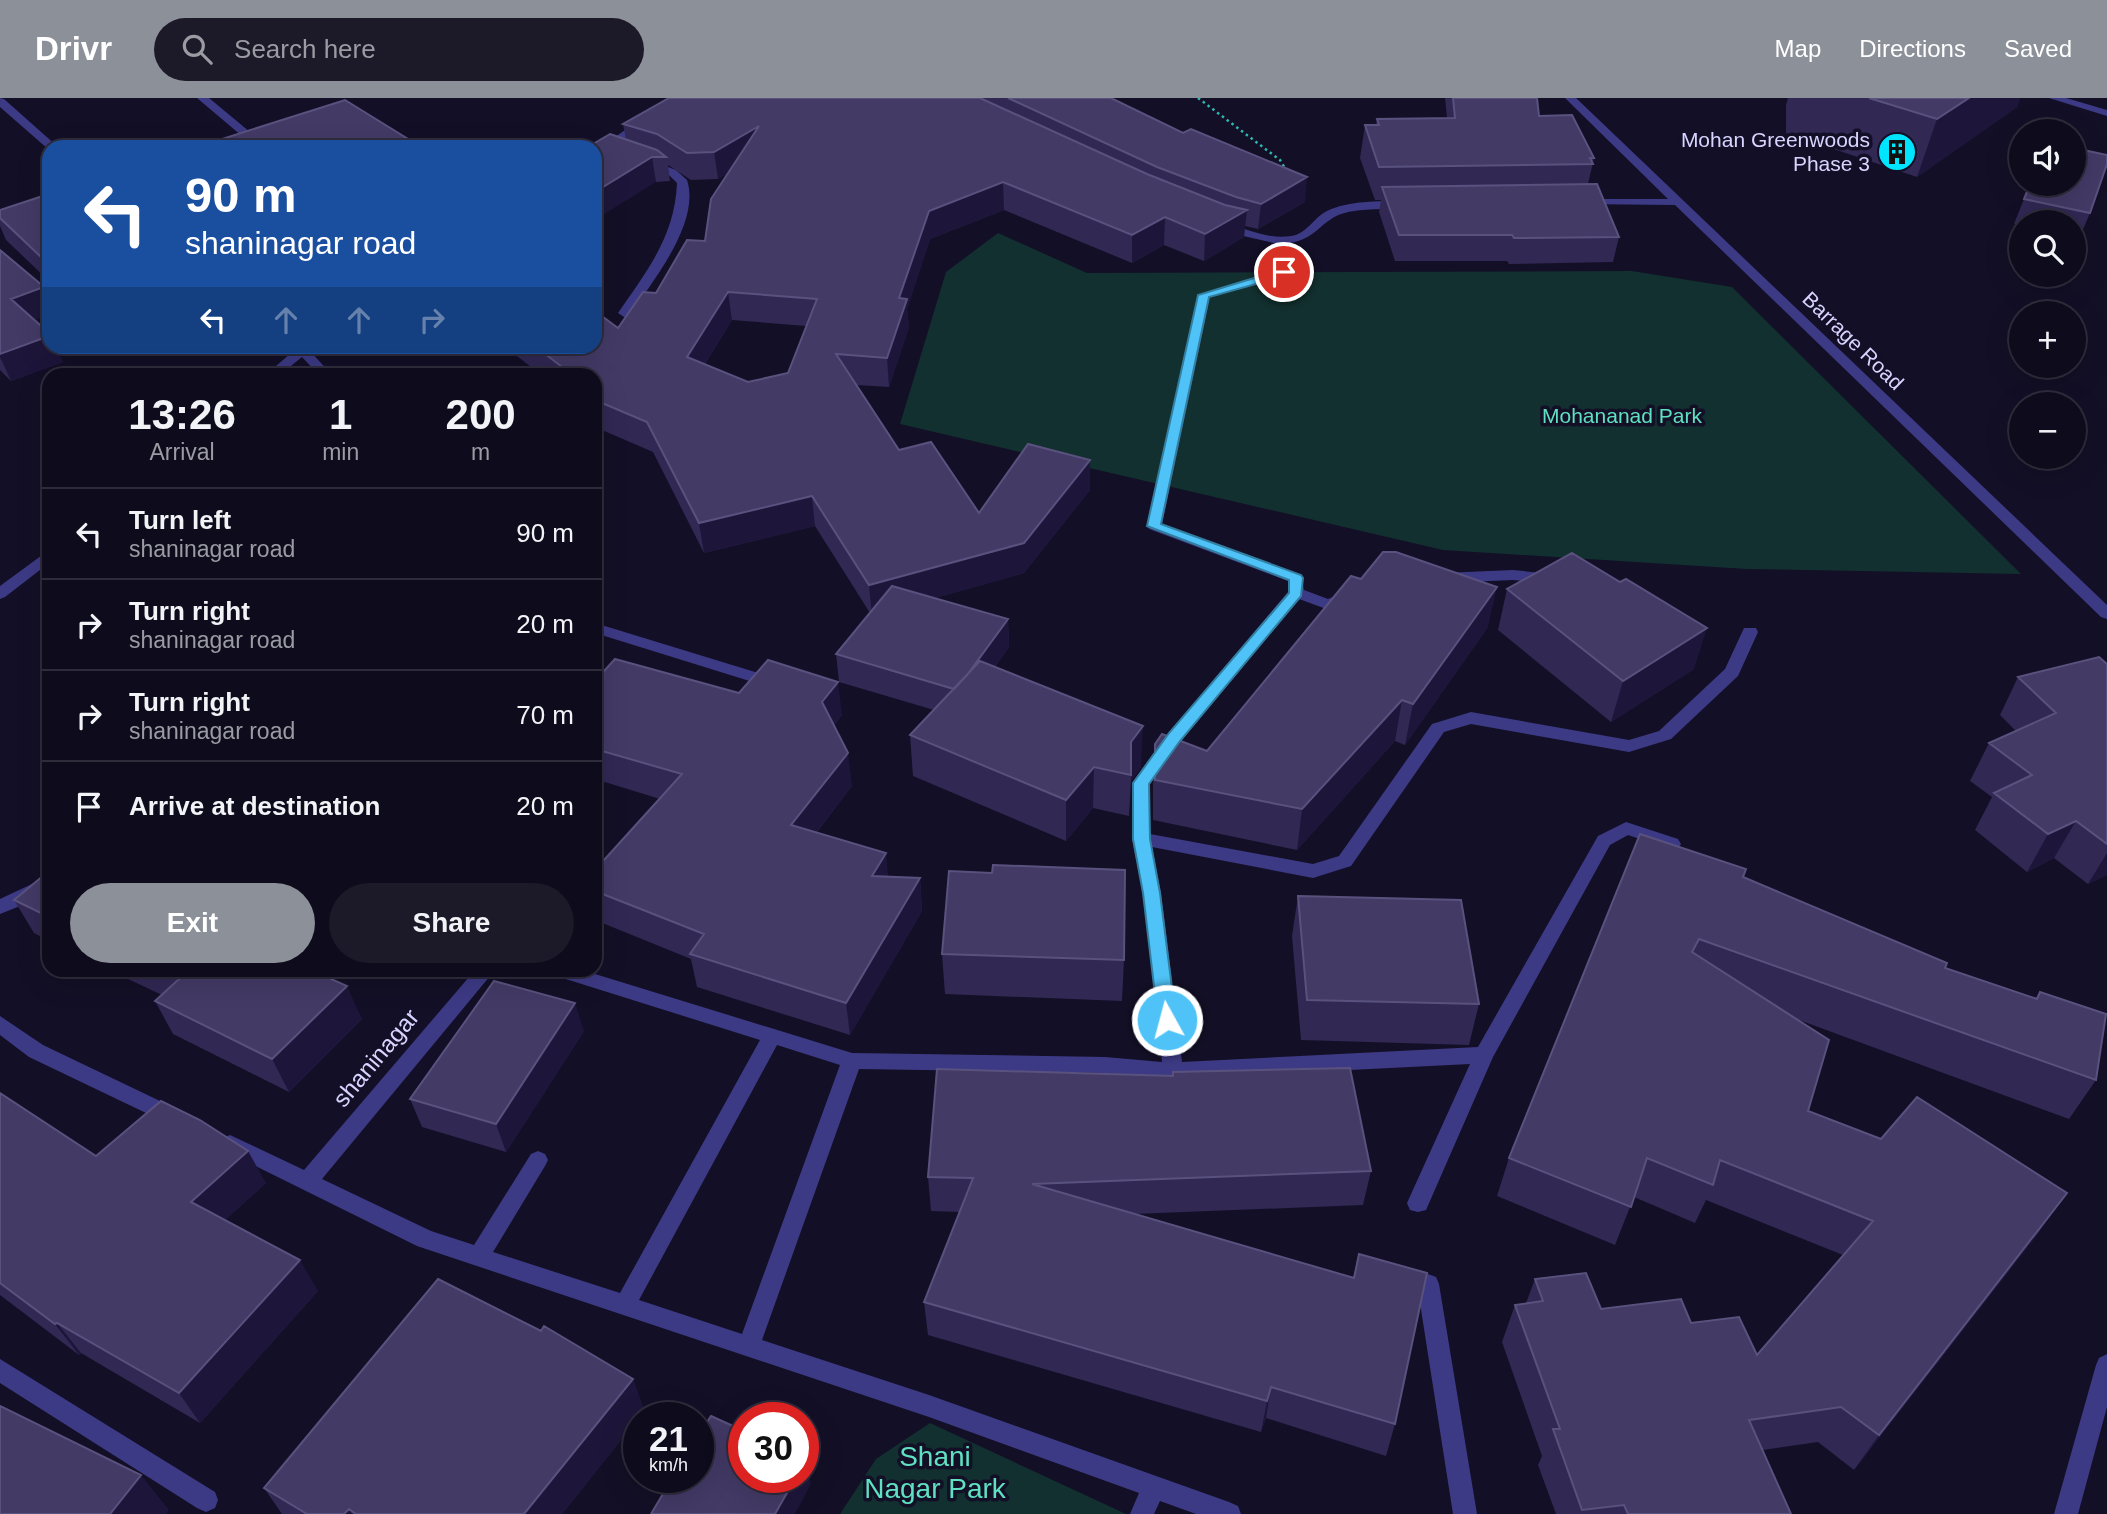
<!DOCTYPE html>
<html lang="en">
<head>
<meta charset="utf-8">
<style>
  :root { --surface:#0e0b1c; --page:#1c1929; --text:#f1f3f6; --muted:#9b9ba3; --line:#2e2b3b; --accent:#8c9099 }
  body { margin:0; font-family:Arial,sans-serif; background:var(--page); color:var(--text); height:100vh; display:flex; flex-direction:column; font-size:26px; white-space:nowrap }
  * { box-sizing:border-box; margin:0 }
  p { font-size:23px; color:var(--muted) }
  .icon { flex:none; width:38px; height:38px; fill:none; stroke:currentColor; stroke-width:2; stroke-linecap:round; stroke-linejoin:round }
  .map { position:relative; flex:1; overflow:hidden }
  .side { position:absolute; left:42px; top:270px; width:560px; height:609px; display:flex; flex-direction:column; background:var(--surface); border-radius:21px; box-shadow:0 7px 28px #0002,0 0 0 2px var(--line) }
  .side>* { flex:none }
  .banner { position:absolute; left:42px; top:42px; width:560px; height:214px; border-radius:21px; box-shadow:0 7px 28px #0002,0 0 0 2px var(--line); background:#1a4fa0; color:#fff; overflow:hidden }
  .buttons { position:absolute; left:2009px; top:21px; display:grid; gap:14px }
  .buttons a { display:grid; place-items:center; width:77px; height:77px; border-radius:50%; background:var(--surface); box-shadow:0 7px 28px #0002,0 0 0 2px var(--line); font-size:35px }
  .speed { position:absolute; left:623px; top:1304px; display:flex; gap:14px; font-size:35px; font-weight:700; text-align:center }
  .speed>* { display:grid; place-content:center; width:91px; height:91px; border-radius:50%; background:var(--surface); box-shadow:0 7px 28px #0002,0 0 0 2px var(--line); line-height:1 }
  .speed small { font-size:18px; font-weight:400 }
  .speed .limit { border:10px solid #d22; background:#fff; color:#111 }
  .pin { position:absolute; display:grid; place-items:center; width:60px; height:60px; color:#fff; margin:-30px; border:4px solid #fff; border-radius:50%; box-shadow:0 2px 7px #0007 }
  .me { position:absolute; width:77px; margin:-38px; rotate:353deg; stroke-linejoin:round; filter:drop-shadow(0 0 5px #0008) }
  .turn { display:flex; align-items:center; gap:24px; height:147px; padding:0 28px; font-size:32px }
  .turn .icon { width:91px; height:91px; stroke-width:2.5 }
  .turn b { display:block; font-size:49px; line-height:60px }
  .lanes { display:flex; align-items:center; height:66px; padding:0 28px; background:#0003; justify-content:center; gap:35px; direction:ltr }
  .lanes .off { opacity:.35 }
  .eta { display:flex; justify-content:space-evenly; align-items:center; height:119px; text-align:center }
  .eta b { font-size:42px; font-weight:600; line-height:49px }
  .primary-button { display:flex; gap:14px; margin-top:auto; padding:14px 28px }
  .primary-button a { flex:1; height:80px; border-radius:42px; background:var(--accent); color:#fff; font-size:28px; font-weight:600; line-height:80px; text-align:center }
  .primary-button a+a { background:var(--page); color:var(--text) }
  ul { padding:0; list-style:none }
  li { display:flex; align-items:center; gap:21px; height:91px; padding:0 28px; border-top:2px solid var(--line) }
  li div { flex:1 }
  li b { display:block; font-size:26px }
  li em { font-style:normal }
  header { display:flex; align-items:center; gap:42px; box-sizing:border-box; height:98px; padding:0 35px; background:var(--accent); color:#fff }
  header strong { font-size:33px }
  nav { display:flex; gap:38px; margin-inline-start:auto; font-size:24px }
  .search { width:490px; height:63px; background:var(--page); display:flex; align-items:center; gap:18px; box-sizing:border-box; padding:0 24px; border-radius:38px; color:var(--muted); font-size:26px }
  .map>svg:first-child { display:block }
</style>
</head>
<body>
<header>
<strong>Drivr</strong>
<div class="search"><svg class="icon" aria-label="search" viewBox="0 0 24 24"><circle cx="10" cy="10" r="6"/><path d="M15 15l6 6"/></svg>Search here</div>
<nav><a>Map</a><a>Directions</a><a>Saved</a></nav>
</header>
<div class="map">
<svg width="2107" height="1416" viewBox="0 0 2107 1416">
  <rect width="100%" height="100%" fill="#130f26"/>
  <!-- green -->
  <path fill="#12302f" d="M998,135L1087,175L1632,173L1732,189L2021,476L1747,471L1443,452L900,326L946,174Z
    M930,1325L1126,1416H840L876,1361Z"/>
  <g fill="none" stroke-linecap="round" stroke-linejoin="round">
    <!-- path -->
    <path stroke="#2fb8b0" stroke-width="2.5" stroke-dasharray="2.5 3.5" stroke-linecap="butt" d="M1198,0L1280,62L1286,72"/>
    <!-- minor -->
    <path fill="#3d3a85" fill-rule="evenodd" d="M0,0L4,1L58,49L48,51L0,9Z
      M197,0H209L268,49H255Z
      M671,0H683L595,61V53Z
      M1565,0H1576L2107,507V521L2101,519L1675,107L1578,106L1576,104L1582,101H1668Z
      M2049,0H2066L2107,12V18Z
      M647,61L676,72L687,82C701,125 652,184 629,218L624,219L618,215C647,173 675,138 677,85L668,76L643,66V62Z
      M1403,102L1407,104V108C1386,113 1363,109 1341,116C1320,124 1317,140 1290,145L1288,178L1210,199L1162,426L1301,477L1304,492L1328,501L1348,493L1356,498L1329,512L1299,501L1181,643L1150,686V736L1313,766L1339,758L1432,626L1471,614L1629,642L1659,633L1725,571L1744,530H1756L1758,534L1738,578L1671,641L1629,654L1471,626L1444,634L1351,768L1313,780L1152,749L1161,795L1182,964L1478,949L1598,738L1626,724L1678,741L1681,746L1678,751L1672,752L1628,737L1610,747L1493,959L1426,1112L1418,1114L1410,1112L1407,1105L1470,966L1173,981L1105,975L859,971L762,1242L929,1297L1229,1404L1238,1408L1241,1416H1196L1160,1403L1154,1416H1130L1139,1395L929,1319L417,1148L223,1052L220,1046L223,1040L230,1037L304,1072L475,872H495L322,1081L431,1133L474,1147L531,1056L538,1053L545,1056L548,1062L545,1068L493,1154L620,1195L760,942L553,877L551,872H582L852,955L1105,959L1162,964L1143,795L1132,741V685L1169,635L1288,494V483L1149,431L1147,428L1198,197L1278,173V146L1239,137L1216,127L1222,123C1245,130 1267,142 1291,138C1307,136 1313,120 1327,113C1350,102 1378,104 1403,102ZM777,947L840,967L742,1236L639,1202Z
      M299,248H314L310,253L331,276H318L302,259L281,276H267Z
      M49,452V465L5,499L0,501V488Z
      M1513,472L1551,476L1559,481L1551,486L1513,482L1443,485L1435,480L1443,475Z
      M595,525L781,582L783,586L775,591L595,535Z
      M49,778V795L45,798L0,816V801Z
      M0,918L43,947L183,1014L186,1020L183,1026L176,1029L169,1026L29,959L0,937Z
      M1428,1176L1436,1179L1439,1186L1477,1416H1453L1417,1186L1420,1179Z
      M2107,1256V1309L2078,1416H2054L2096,1267L2099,1260Z
      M0,1261L215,1394L218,1402L215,1410L206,1414L197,1410L0,1285Z"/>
  </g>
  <!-- wall -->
  <path fill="#312854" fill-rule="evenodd" d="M669,0H1111L1305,104L1258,131L1245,128L1244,139L1204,163L1164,147L1132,165L1004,112L930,141L907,211L909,229L889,289L856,287L899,352L979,415L1090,392L1024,475L935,500L1008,521L1009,549L995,569L1141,669L1131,683L1129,718L1093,710L1066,743L913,678L910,637L934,612L839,584L836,556L870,515L815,428L704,455L653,354L595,329V276H540L504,248H595L618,230L656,195L705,143L728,75L718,81L691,82L668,67L670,83L656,84L626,42L623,26ZM732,222L806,228L788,275L748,284L705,266Z
    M1445,0H1537L1539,18L1594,60L1588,86L1619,139L1613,164L1509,166L1507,163H1395L1379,114L1381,102H1375L1360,60L1365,27H1376L1377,21L1447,20Z
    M1788,0H2020L2017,9L1917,79L1786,35V7Z
    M2030,86L2090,115L2079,141L2074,140V124H2021V128L2014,126Z
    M49,96V183L6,142L0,128V112Z
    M0,152L35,223L63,264L11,283L0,272Z
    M1507,491L1694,571L1611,624L1498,532Z
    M1488,529L1405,647L1395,643L1297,752L1153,722V687L1155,646L1207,653Z
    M2107,566V777L2088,786L2054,760L2027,774L1975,732L1992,699L1970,683L1989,645L2016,633L2000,617L2018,579Z
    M595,583L739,595L842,617L834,627L852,688L816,735L889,779L920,780L922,813L850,937L697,889L691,861L595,822V772L660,701L595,681Z
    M49,773V843L34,835L14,802Z
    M1743,779L1945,870L2035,901L2040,894L2096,982L2069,1021L1799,922L1808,1013L2040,1133L1854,1372L1818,1344L1763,1352L1791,1416H1556L1538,1367L1542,1358L1502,1244L1515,1207L1526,1205L1535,1181L1601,1211L1691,1225L1757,1257L1843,1157L1706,1102L1695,1125L1634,1099L1615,1147L1497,1098L1509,1060Z
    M1298,798L1479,906L1469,947L1301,942L1292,838Z
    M942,856L1124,862L1122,903L945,896Z
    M109,872H311L362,921L289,994L173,936L155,903L162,897Z
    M584,933L506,1054L422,1029L410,1001Z
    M1173,974L1371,1073L1363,1107L1134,1116L1395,1326L1386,1358L1266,1320L1261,1334L928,1237L924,1204L960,1114L931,1113L928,1079L1172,978Z
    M0,995L96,1058L266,1085L225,1122L318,1193L200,1325L81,1255L79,1257L0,1197Z
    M633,1281L644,1313L562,1416H282L264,1390Z"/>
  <!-- shaded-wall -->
  <path fill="#1d163a" d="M1969,0H2020L2017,9L1917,79L1937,21Z
    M759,28L762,54L718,81L714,54Z
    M413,44L414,49H400Z
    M652,59L656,84L595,122V94Z
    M1307,79L1305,104L1258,131L1261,106Z
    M1003,84L1004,112L930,141L907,211L909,229L889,289L887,260L899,200L929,113Z
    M1247,112L1244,139L1204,163L1205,136Z
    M1165,119L1164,147L1132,165V137Z
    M49,156V177L41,159Z
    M44,189L49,202V217L22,227L11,201Z
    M728,194L732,222L691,288L687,259Z
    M49,238V248H56L63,264L11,283L0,259V256Z
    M1090,362V392L1024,475L872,518L869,487Z
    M812,398L815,428L704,455L699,425Z
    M1497,489L1488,529L1405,647L1413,606Z
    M1008,521L1009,549L958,620L957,592Z
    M1707,530L1694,571L1611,624L1623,583Z
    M838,584L842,617L826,636L822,604Z
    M1402,602L1395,643L1297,752L1302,711Z
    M1143,628L1141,669L1131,683V644Z
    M848,655L852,688L796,760L791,727Z
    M1094,669L1093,710L1066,743V702Z
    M2076,723L2054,760L2027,774L2048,736Z
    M886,755L889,788L872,778Z
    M2107,755V777L2088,786Z
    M920,780L922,813L850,937L846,905Z
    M347,888L362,921L289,994L272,961Z
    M575,905L584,933L506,1054L496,1026Z
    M248,1053L266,1085L210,1136L191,1104Z
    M2067,1095L2040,1133L1854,1372L1879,1337Z
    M300,1162L318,1193L200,1325L179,1295Z
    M57,1225L81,1255L79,1257L55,1226Z
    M633,1281L644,1313L562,1416H524Z
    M1271,1289L1266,1320L1261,1334L1267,1303Z
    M806,1362L811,1386L795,1416H775L796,1379H803V1367Z
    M141,1377L169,1412L166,1416H110Z
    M349,1411L352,1416H344Z"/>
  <!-- building -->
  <path fill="#433a66" stroke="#5a527e" stroke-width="2" fill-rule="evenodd" d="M669,0H980L1147,76L1225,107L1247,112L1205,136L1165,119L1132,137L1003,84L929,113L899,200L907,201L887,260L836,256L899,352L931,344L979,415L1028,346L1090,362L1024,445L869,487L812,398L699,425L647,324L595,302V276H571L535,248H595V213L618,230L643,194L656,195L687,142L705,143L711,101L759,28L714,54L687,55L657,36L623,26ZM728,194L817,201L788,275L748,284L687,259Z
    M1008,0H1111L1183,35L1191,31L1307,79L1261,106L1236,99L1157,69Z
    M1453,0H1537L1539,18L1572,17L1594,60H1590L1593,66L1379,69L1365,27H1379L1377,21L1455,20Z
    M1869,0H1969L1937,21Z
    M345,2L413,44L400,49H197Z
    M610,36L657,52L666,59H652L595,94V49H588Z
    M2074,50L2107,57V66L2090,115L2024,101L2030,86H2074Z
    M1597,86L1619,139L1514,140L1512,137H1399L1382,89Z
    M49,96V156L41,159L0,120V112Z
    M0,152L44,189L11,201L49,235V238L0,256Z
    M1383,454H1396L1497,489L1413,606L1402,602L1302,711L1155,682V646L1162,636L1207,653L1351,478L1361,481Z
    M1572,455L1620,484L1626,481L1707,530L1623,583L1507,491Z
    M892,488L1008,521L967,577L954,591L836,556Z
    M2099,559L2107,566V746L2076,723L2048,736L1994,695L2032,677L1989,645L2056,615L2018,579Z
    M615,561L739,595L768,562L838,584L822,604L848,655L791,727L886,755L872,778L920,780L846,905L690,856L704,836L595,793V772L682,676L595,651V583Z
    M980,563L1143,628L1131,644V677L1094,669L1066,702L910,637Z
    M1640,736L1746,771L1743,779L1947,865L1945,870L2037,901L2040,894L2106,916L2096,982L1699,841L1692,854L1829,942L1808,1013L1881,1041L1917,999L2067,1095L1879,1337L1841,1309L1749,1322L1791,1416H1628L1624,1407L1582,1412L1553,1331H1560L1515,1207L1543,1203L1535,1181L1586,1175L1601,1211L1681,1201L1691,1225L1739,1219L1757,1257L1873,1123L1720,1062L1713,1087L1647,1060L1631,1109L1509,1060Z
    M993,767L1125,772L1124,862L942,856L949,773L992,775Z
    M49,773V819L14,802Z
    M1298,798L1461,802L1479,906L1307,902Z
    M159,872H311L347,888L272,961L155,903L179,881Z
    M494,883L575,905L496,1026L410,1001Z
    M1350,970L1371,1073L1032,1086L1354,1180L1359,1156L1427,1175L1395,1326L1271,1289L1267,1303L924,1204L973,1080L928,1079L937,971L1173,978V974Z
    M0,995L96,1058L161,1003L200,1022L248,1053L191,1104L300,1162L179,1295L57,1225L55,1226L0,1185Z
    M438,1181L541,1233L544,1228L633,1281L524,1416H356L349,1411L344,1416H307L264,1390Z
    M0,1308L141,1377L110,1416H0Z
    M711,1318L744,1333V1379H796L775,1416H651L673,1379H698V1338Z"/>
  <!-- route -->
  <path fill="#4fc3f7" stroke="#337fa1" stroke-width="2" d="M1284,171L1288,172V177L1209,199L1161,426L1301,477L1303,480L1301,498L1180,643L1149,686L1150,741L1160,795L1176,922L1173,927H1161L1158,922L1143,795L1133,741V685L1169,635L1289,495V482L1147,428L1198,197Z"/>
  <!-- icons -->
  <defs>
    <symbol id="building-disc" viewBox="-11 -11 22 22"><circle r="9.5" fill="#00e5ff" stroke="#130f26"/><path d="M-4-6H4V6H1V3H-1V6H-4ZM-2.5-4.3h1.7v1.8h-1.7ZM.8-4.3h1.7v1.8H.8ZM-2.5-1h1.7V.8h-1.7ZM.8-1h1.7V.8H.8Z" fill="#111"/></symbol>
  </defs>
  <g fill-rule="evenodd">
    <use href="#building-disc" x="1875" y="32" width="44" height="44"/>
  </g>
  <g text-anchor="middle" stroke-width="7" stroke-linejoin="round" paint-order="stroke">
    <!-- far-poi labels -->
    <g font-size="21" fill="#d9d4ff" stroke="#130f26" text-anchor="end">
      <text x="1870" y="49">Mohan Greenwoods<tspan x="1870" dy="24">Phase 3</tspan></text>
    </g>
    <!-- far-street labels -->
    <g font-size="21" fill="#d9d4ff" stroke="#130f26">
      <text transform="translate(1853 243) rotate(44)" y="7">Barrage Road</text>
    </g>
    <!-- far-park labels -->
    <g font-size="21" fill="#5fe0c0" stroke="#130f26">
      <text x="1622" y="325">Mohananad Park</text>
    </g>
    <!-- street labels -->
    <g font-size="24" fill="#d9d4ff" stroke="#130f26">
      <text transform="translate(376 960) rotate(-50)" y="8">shaninagar</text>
    </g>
    <!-- near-park labels -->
    <g font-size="28" fill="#5fe0c0" stroke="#130f26">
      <text x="935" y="1368">Shani<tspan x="935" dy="32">Nagar Park</tspan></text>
    </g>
  </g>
</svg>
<div class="buttons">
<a><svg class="icon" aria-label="sound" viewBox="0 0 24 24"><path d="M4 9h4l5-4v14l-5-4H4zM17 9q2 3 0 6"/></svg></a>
<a><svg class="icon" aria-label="search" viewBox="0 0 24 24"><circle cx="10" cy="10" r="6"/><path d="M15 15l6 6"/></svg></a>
<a>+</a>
<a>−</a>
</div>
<div class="speed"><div>21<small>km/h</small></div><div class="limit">30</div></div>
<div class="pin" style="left:1284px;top:174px;background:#d93025"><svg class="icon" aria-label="arrive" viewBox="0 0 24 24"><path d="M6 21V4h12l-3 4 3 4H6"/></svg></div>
<svg class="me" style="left:1167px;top:922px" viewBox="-20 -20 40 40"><circle r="17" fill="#4fc3f7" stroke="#fff" stroke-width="3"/><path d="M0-11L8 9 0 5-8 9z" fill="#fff"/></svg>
<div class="banner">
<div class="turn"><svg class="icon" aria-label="left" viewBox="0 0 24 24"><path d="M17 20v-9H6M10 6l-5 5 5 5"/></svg><div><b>90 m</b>shaninagar road</div></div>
<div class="lanes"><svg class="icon" aria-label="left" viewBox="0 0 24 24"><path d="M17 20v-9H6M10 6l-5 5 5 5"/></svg><svg class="icon off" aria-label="ahead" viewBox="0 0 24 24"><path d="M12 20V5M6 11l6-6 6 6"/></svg><svg class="icon off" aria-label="ahead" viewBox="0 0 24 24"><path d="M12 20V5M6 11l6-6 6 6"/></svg><svg class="icon off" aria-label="right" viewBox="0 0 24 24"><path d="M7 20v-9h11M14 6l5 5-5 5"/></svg></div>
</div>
<section class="side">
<div class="eta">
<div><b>13:26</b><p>Arrival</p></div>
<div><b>1</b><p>min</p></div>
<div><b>200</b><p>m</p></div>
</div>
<ul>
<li><svg class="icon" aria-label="left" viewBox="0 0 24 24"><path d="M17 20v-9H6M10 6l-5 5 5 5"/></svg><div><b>Turn left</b><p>shaninagar road</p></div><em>90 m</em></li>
<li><svg class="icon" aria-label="right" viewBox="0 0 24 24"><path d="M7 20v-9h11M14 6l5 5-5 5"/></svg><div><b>Turn right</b><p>shaninagar road</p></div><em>20 m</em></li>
<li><svg class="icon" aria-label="right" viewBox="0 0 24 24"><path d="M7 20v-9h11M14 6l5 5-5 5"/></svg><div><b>Turn right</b><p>shaninagar road</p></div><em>70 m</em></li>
<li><svg class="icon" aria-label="arrive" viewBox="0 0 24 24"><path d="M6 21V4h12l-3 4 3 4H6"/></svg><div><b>Arrive at destination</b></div><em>20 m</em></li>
</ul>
<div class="primary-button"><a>Exit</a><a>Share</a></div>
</section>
</div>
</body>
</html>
